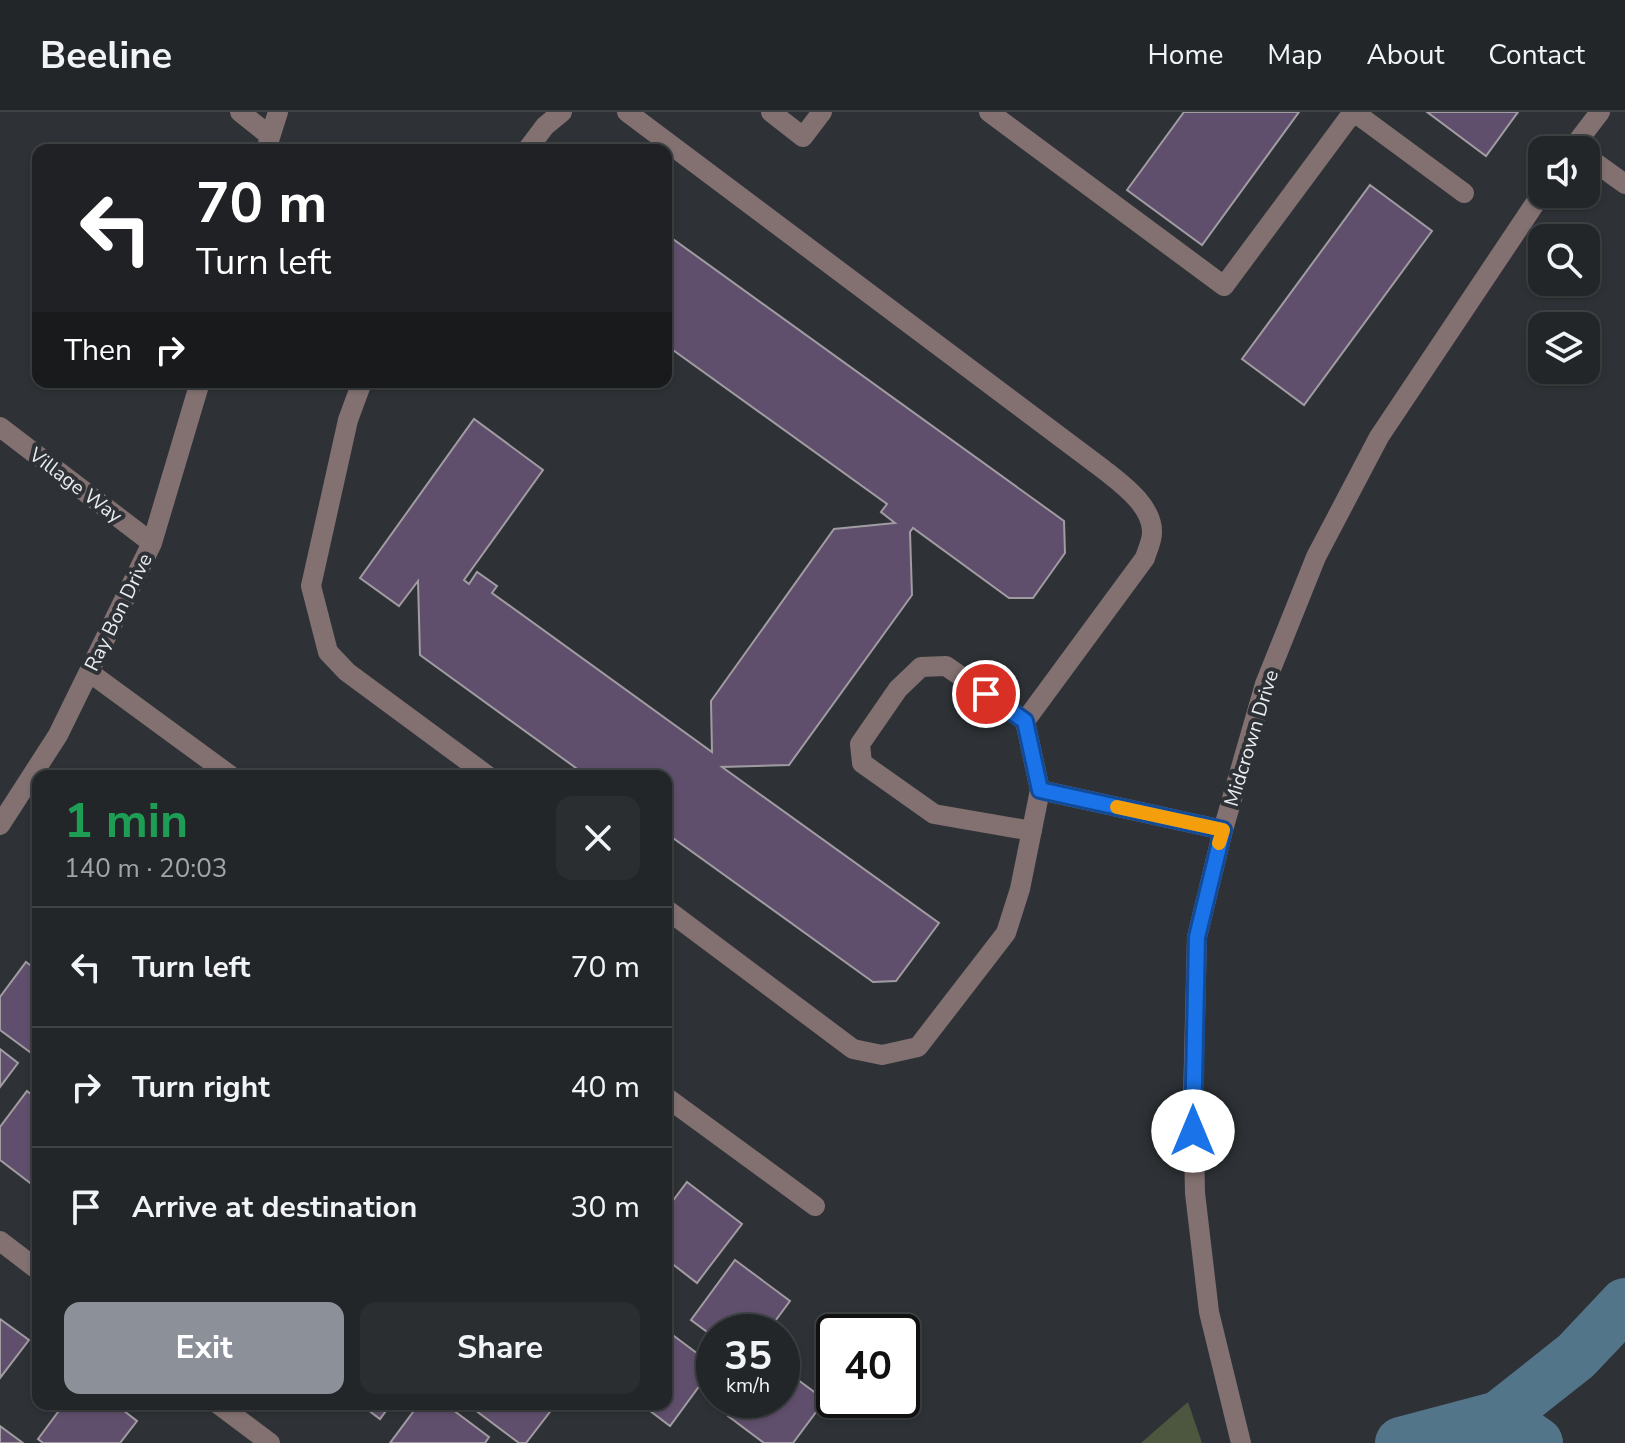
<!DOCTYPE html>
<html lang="en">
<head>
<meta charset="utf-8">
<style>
  :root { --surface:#222628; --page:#2a2e30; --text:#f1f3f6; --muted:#a2a5a8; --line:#3f4345; --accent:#8c9099 }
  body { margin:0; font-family:"Nunito Sans",sans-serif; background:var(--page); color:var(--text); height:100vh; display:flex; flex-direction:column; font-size:30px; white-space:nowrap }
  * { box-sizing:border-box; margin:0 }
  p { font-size:26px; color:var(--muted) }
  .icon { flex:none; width:44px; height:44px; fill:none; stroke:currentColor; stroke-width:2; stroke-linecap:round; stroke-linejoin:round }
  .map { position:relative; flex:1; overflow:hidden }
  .sheet { position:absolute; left:32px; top:658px; width:640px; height:640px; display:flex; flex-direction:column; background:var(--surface); border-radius:16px; box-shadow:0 2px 6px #0004,0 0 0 2px var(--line) }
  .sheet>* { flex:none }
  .banner { position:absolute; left:32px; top:32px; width:640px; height:244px; border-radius:16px; box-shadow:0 2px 6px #0004,0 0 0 2px var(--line); background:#202124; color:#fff; overflow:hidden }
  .tools { position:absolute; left:1528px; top:24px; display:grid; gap:16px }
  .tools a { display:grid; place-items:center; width:72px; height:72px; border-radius:16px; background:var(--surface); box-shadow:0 2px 6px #0004,0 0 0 2px var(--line); font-size:40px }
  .speed { position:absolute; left:696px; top:1202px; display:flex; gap:16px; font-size:40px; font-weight:700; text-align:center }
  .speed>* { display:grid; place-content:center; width:104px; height:104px; border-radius:50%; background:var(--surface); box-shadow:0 2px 6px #0004,0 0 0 2px var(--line); line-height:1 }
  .speed small { font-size:20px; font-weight:400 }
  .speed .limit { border:4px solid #111; border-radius:12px; background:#fff; color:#111 }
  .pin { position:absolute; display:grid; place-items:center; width:68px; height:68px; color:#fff; margin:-34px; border:4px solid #fff; border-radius:50%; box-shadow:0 2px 8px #0007 }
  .me { position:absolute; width:88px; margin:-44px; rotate:0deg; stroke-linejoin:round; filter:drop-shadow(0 0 6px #0008) }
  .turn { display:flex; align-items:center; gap:28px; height:168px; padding:0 32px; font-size:36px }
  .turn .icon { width:104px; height:104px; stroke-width:2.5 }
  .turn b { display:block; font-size:56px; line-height:68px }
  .then { display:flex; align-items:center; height:76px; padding:0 32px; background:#0003; gap:16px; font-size:30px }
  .round { display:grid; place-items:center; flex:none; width:84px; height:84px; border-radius:16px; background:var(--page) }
  .headline { display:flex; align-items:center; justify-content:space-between; height:136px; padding:0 32px }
  h1 { font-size:48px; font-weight:700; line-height:60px; color:#1e9e55 }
  .primary-button { display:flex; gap:16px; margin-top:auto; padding:16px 32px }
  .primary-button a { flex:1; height:92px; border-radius:16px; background:var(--accent); color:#fff; font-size:32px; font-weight:700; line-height:92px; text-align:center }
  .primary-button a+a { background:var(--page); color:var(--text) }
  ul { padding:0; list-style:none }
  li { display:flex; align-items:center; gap:24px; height:120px; padding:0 32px; border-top:2px solid var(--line) }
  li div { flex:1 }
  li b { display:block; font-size:30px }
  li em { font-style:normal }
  header { display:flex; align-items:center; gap:48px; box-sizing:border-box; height:112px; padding:0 40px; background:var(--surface); border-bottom:2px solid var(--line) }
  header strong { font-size:38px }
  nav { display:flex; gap:44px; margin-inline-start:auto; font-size:28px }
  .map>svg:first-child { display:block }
</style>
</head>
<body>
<header>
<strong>Beeline</strong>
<nav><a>Home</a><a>Map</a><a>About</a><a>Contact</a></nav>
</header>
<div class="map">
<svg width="1625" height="1331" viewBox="0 0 1625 1331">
  <rect width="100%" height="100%" fill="#2e3236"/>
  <!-- green -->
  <path fill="#4d573f" d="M1188,1290L1202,1331H1141Z"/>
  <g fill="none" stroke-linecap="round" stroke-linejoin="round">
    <!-- river -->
    <path stroke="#53758a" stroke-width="52" d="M1499,1305L1576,1244L1625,1192
      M1401,1331L1499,1305L1537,1331"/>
  </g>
  <!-- building -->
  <path fill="#604f6c" stroke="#a09ca2" stroke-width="2" d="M1184,0H1299L1202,133L1127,78Z
    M1427,0H1518L1486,44Z
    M1370,73L1432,119L1304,293L1242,247Z
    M666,122L1064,409L1065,441L1033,486H1009L913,416L910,420L912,483L789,653L722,655L939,811L896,869L873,870L666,721V664H587L420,543L418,469L399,494L360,466L474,307L543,358L464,468L469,472L477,460L497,474L492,481L712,640L711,589L834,417L895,411L881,400L887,392L666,233Z
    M26,850L38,859V946L0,918V885Z
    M0,937L18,951L0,975Z
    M27,979L38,988V1077L0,1048V1015Z
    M687,1070L742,1112L697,1171L666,1147V1098Z
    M735,1148L790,1189L767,1220H714V1225L691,1208Z
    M0,1207L29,1228L0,1266Z
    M666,1218L714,1254L670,1314L641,1292H666Z
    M782,1256L825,1288L793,1331H764L728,1304L740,1288H782Z
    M64,1292H115L137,1309L120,1331H43L38,1327Z
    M360,1292H391L380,1307Z
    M419,1292H445L489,1325L485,1331H390Z
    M467,1292H556L526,1331H519Z
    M0,1314L23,1331H0Z"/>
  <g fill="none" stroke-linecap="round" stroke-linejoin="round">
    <!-- minor -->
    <path stroke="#837171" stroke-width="20" d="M240,0L270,24
      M627,0L1103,357C1122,372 1153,394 1152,421C1152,429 1147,439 1145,446L1025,609L1040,678
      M771,0L803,25L822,0
      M989,0L1224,174L1353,0
      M1354,0L1464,81
      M266,38L278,0
      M527,38L545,14L562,0
      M1571,38L1600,0
      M1586,44L1625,72
      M362,270L348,308L311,474L328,540L347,560L488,664
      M0,315L152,431
      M89,560L231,664
      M1025,609L946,554L921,555L898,577L860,632L862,651L934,702L1032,719
      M0,713L58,623L152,431L200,270
      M666,797L853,937L882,943L918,935L1006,821L1020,777L1040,678L1223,718
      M666,985L815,1094
      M0,1129L38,1158
      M218,1292L270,1331
      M1241,1331L1209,1200L1195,1081L1193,989L1197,825L1223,718L1265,572L1316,445L1379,325L1542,81"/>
  </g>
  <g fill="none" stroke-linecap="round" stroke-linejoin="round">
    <defs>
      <path id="route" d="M986,582L1025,609L1040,678L1223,718L1197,825L1193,1019"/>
    </defs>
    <!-- route casing -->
    <use href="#route" stroke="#114b97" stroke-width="20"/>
    <!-- route -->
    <use href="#route" stroke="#1a73e8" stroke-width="14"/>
    <!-- slow -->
    <path stroke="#f59e0b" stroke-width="14" d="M1117,695L1223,718L1219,731"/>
  </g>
  <g text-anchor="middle" stroke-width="8" stroke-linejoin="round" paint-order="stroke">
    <!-- street labels -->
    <g font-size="20" fill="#e9ecef" stroke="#2e3236">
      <text transform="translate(76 373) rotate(37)" y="7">Village Way</text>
      <text transform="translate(118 500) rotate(-64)" y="7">Ray Bon Drive</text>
      <text transform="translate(1251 626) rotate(-73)" y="7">Midcrown Drive</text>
    </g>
  </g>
</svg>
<div class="tools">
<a><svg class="icon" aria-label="sound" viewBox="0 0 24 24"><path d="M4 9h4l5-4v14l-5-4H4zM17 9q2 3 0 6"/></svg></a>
<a><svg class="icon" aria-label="search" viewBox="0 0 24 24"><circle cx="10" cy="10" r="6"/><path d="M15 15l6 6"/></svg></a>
<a><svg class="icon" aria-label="layers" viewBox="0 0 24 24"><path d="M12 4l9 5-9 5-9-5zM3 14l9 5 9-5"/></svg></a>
</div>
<div class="speed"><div>35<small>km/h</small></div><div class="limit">40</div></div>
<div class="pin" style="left:986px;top:582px;background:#d93025"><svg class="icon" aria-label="arrive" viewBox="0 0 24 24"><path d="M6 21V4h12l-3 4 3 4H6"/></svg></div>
<svg class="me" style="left:1193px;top:1019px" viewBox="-20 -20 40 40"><circle r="19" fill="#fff"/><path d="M0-13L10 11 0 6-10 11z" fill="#1a73e8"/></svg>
<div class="banner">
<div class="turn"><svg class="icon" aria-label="left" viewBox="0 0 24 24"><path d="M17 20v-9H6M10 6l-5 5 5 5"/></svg><div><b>70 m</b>Turn left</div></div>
<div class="then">Then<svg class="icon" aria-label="right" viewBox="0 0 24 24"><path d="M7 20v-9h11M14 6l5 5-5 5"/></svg></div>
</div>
<section class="sheet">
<div class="headline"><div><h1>1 min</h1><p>140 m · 20:03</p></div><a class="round"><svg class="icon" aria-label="close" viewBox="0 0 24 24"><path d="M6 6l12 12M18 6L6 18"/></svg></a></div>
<ul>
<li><svg class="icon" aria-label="left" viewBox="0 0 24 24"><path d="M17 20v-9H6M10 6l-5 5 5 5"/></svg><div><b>Turn left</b></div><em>70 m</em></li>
<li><svg class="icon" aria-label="right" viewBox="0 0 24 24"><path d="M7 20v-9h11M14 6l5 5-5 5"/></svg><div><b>Turn right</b></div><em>40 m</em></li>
<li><svg class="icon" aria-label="arrive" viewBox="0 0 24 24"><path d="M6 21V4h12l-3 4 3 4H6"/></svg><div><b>Arrive at destination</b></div><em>30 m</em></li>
</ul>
<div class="primary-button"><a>Exit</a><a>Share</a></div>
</section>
</div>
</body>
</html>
